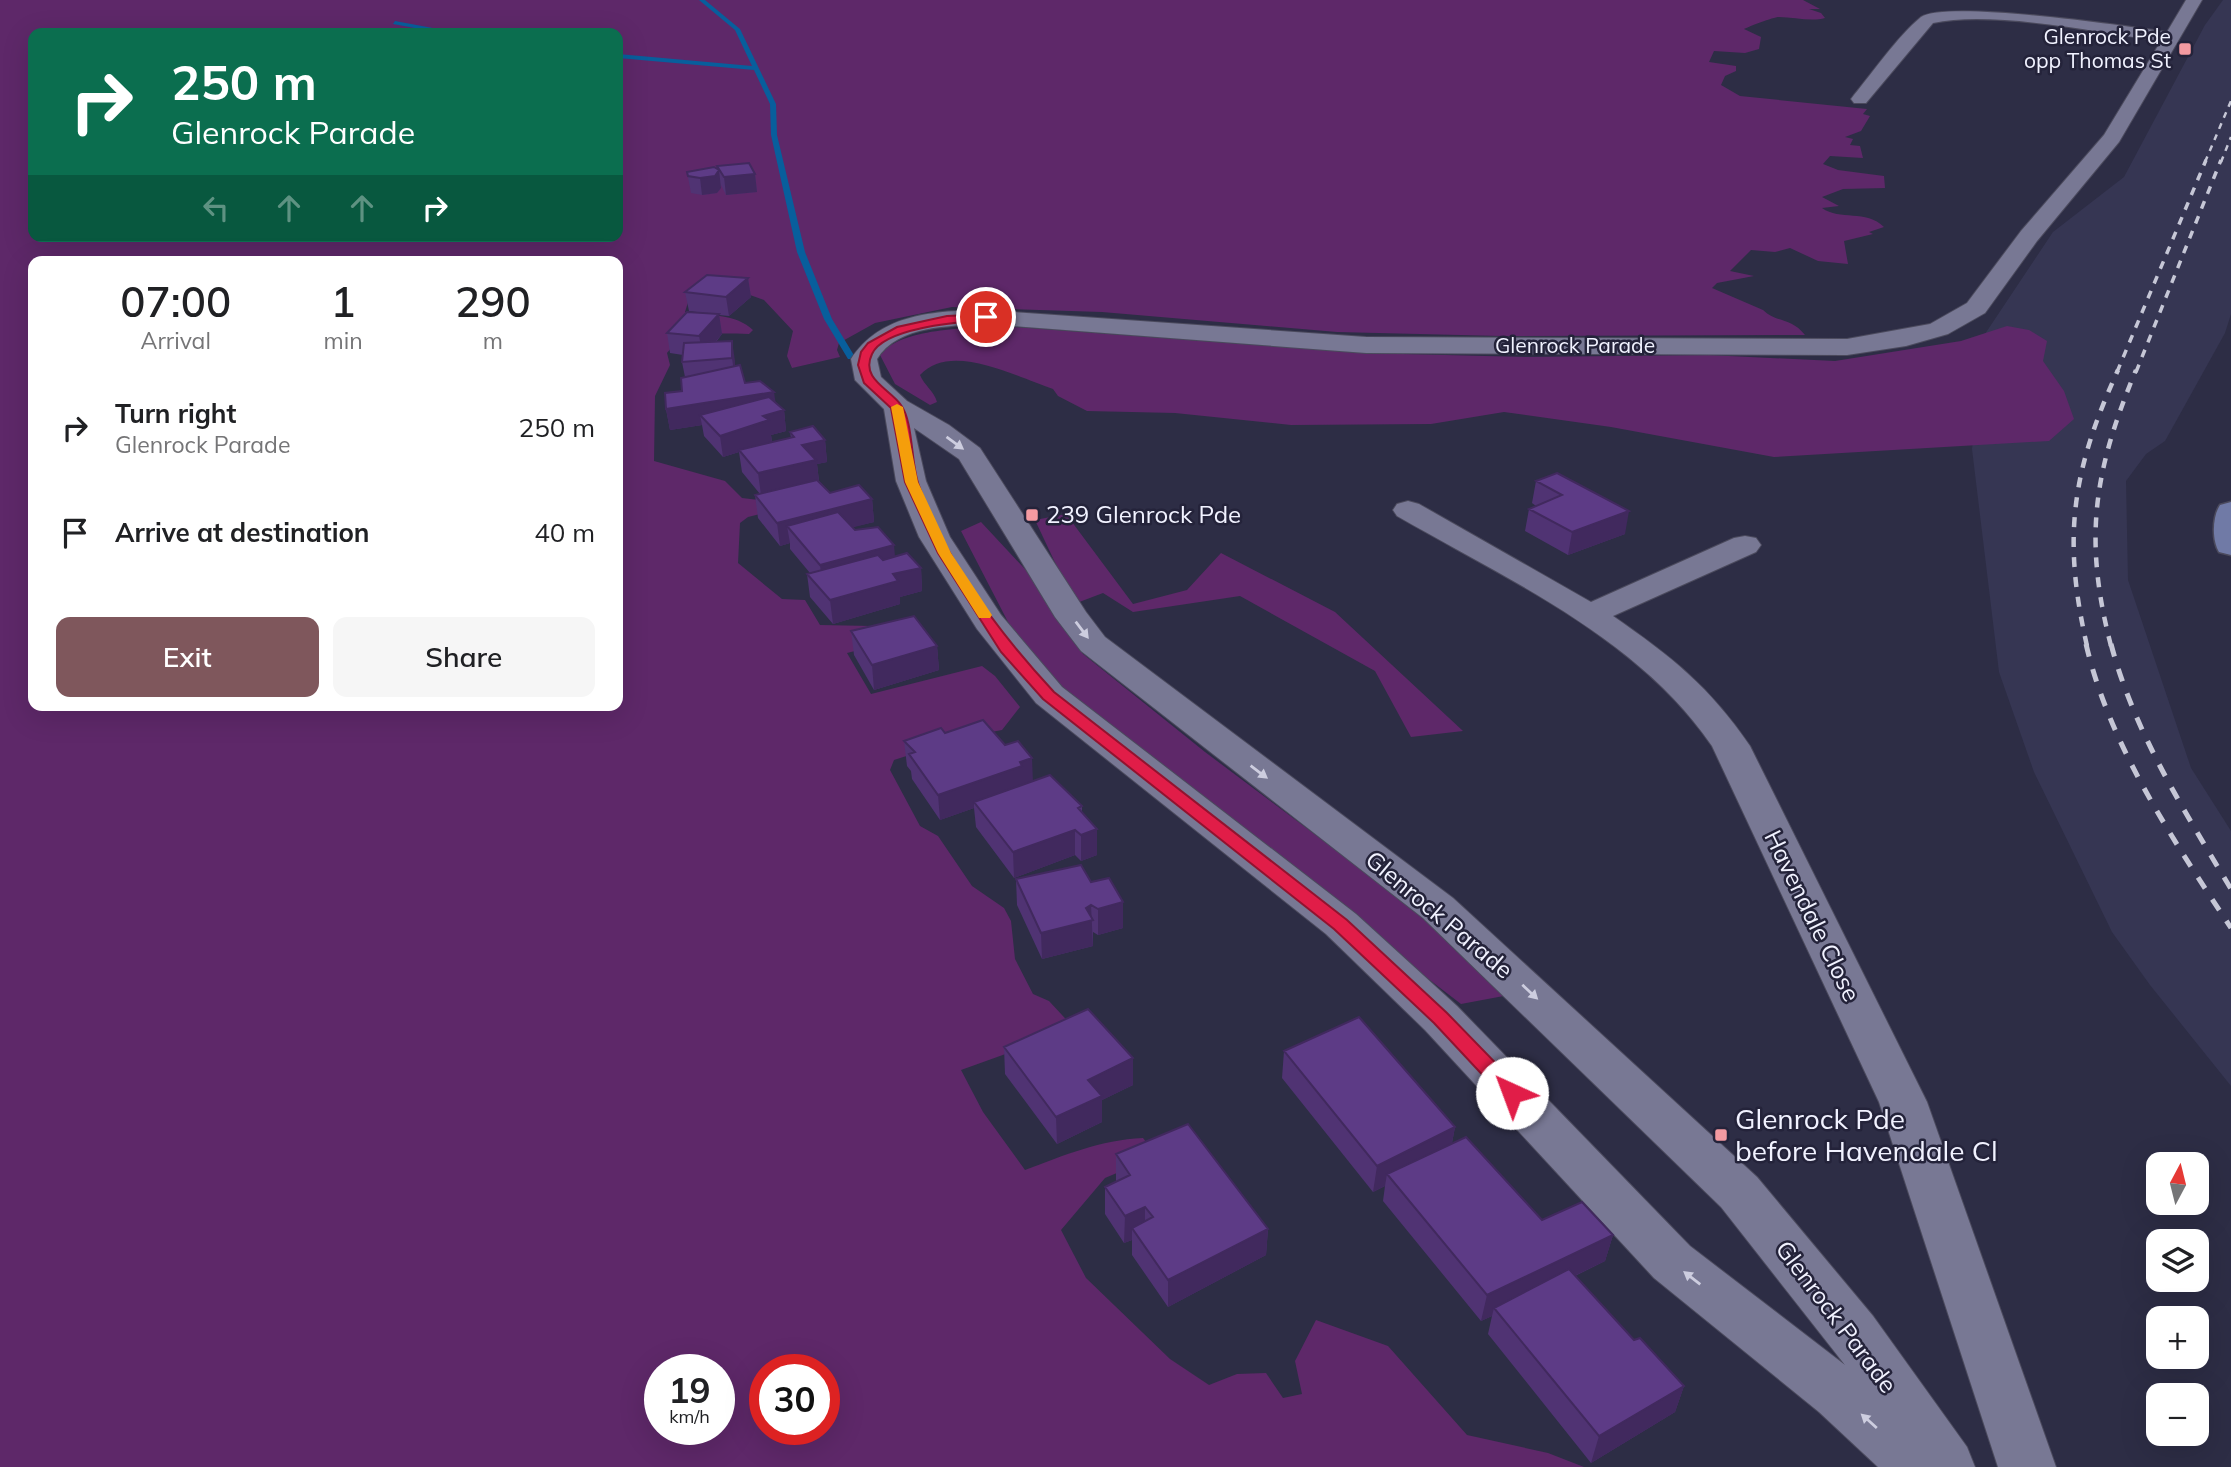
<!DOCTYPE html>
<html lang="en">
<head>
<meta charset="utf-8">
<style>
  :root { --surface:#fff; --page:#f6f6f6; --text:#202124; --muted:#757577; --accent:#7f575c }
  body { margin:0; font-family:Mulish,sans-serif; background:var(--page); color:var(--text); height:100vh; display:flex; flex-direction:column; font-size:26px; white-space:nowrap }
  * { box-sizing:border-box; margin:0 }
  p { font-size:23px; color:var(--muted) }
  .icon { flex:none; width:38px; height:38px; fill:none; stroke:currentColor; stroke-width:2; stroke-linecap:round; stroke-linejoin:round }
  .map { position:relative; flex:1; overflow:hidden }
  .side { position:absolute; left:28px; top:256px; width:595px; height:455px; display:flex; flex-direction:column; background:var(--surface); border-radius:14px; box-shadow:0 7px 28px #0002 }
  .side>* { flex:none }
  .top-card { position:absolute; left:28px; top:28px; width:595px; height:214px; border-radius:14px; box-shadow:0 7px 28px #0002; background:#0b6e4f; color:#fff; overflow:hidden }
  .needle { width:46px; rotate:7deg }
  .controls { position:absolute; left:2146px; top:1152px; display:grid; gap:14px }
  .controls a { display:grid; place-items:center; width:63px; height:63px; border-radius:14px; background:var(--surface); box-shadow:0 7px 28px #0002; font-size:35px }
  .speed { position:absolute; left:644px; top:1354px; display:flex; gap:14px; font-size:35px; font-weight:700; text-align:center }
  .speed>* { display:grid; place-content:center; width:91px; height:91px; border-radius:50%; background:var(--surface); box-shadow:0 7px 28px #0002; line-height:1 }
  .speed small { font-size:18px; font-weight:400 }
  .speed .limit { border:10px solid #d22; background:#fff; color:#111 }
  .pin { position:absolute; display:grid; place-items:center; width:60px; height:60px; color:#fff; margin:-30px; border:4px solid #fff; border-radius:50%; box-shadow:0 2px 7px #0007 }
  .me { position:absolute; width:77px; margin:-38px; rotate:317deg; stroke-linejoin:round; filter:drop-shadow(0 0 5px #0008) }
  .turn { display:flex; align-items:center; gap:24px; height:147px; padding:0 28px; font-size:32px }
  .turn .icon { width:91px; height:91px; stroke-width:2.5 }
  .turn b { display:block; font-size:49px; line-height:60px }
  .lanes { display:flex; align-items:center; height:66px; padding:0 28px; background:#0003; justify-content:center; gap:35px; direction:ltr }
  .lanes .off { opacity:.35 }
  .eta { display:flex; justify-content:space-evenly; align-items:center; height:119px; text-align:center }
  .eta b { font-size:42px; font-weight:600; line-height:49px }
  .button { display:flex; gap:14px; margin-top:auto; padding:14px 28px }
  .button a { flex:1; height:80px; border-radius:14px; background:var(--accent); color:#fff; font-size:28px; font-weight:600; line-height:80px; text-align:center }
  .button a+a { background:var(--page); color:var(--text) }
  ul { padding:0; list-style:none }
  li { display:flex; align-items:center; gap:21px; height:105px; padding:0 28px }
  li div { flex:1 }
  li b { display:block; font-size:26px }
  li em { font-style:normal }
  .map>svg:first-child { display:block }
</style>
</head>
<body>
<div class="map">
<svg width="2231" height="1467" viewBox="0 0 2231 1467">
  <rect width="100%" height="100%" fill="#2d2d45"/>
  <!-- built -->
  <path fill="#363653" d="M2223,0H2231V314L2225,333L2165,441L2146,454L2126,481L2128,580L2191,768L2231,831V1086L2150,985L2112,932L2034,772L1999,672L1972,449L1985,334L2053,232L2124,177L2205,25Z"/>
  <!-- green -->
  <path fill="#5e2869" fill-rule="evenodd" d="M0,0H1803L1820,9H1809L1821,13L1825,18C1811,22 1794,17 1779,17C1773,17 1748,27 1744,29L1761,37L1759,49L1745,53L1714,51L1709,62L1736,66V71L1725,76L1721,85L1740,96L1867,109L1863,114L1870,116L1861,131L1845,137L1853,139L1850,145L1860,146L1863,158L1830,156L1823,164L1838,170L1884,176L1885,188L1843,189L1822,197L1839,206L1822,208C1840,221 1866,209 1884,227L1869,232L1873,234L1844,241L1848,264L1818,261L1790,248L1775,252L1751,250L1730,271L1754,276L1717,283L1712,288L1763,310C1776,323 1791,317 1805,335L1501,336L1337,332L1102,312L952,307L875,323L839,343L837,350L840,357L792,368L787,356L793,331L764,300L750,295L690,296L685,312C707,315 737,314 753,330L749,334C722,334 686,329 667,353L670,365L655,396L654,461L725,481L742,498L759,500L776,510L748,517L740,523L738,563L782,599L805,600L820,625L872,626L894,641L847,653L871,694L982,666L995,676L1020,707L1002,730L965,737L894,760L890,770L920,826L938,836L972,886L1004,908L1011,921L1015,959L1033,994L1049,1001L1075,1029L961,1070L983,1112L1025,1170C1065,1155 1100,1140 1143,1138L1157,1156L1105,1178L1061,1230L1086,1278L1170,1359L1209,1385L1237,1374L1266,1373L1283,1398L1302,1394L1295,1361L1316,1320L1388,1346L1467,1435L1548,1453L1584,1467H0ZM33,33H618V236H33ZM33,261H618V705H33ZM660,1370H719V1430H660ZM765,1370H824V1430H765Z
    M1001,326L1363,353L1526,357L1709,355L1835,361L1961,341L2007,326L2029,330L2047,341L2043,361L2064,391L2074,419L2049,441L1774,457L1611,427L1504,412L1431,424L1291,425L1175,413L1087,411L1058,396L1053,389C1016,377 951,341 920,375C924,385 934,391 937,402L930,405L895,384L880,355C900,328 969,328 1001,326Z
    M1066,514L1133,604L1187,590L1221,553L1335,612L1463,731L1411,737L1375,671L1240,596L1133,612L1103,593L1053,612L1083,654L1205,752L1525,992L1461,1004L1047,686L1007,620L961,531L981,522L1036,581L1060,573L1035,520Z"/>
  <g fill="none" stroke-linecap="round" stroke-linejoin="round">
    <!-- stream -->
    <path fill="#085e9c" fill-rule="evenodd" d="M699,0H705L740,29L776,104L777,135L805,252L832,319L855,357L854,359H848L824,319L797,252L771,135L770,104L754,70L618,58V54L752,66L735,30Z
      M395,21L449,31L452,33H442L393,24Z"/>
    <defs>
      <path id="minor" d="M2186,0H2202L2119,142L2037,241L1985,313L1948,334L1906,346L1847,355L1366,353L986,324C950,326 898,325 877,359L881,377L907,401L949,425L980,448L1086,612L1105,637L1453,898L1757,1177L1873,1316L1967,1447L1975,1467H1878L1819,1412L1654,1278L1425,1030L1326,934L1036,703L977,629L919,537L896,481L884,409L855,380L851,359C881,313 935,311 986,310L1366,337L1847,339L1930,324L1967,303L2021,231L2104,135L2161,41C2099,33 1993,10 1933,23L1866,103H1854L1851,99L1854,95C1874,71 1897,37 1921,17C1948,0 2126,26 2167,32ZM914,428L959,459L1055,617L1081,651L1423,918L1721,1207L1845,1365L1690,1246L1457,1006L1356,914L1062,687L1001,615L950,537L926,481Z
        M1408,501L1419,504L1591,602L1734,538L1745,536L1756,538L1761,545L1756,552L1613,616C1672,657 1709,686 1750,746L1927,1102L2056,1467H1998L1879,1102L1712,746C1639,638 1508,580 1397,516L1393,510L1397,504Z"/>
      <path id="secondary" d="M2231,502V555L2219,552C2212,541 2212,517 2220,505Z"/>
    </defs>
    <!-- minor casing -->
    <use href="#minor" stroke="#4b4a5d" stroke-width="2"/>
    <!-- secondary casing -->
    <use href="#secondary" stroke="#4b4a5d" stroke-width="3"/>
    <!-- minor -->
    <use href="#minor" fill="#787894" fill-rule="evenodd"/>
    <!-- secondary -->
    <use href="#secondary" fill="#707aa6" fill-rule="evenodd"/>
    <!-- rail-far3 -->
    <path stroke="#c6c7d6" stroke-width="2.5" stroke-dasharray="6 6" stroke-linecap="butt" d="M2205,162L2231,101
      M2221,162L2231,137"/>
    <!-- rail-far2 -->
    <path stroke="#c6c7d6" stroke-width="3.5" stroke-dasharray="8 8" stroke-linecap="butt" d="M2117,372L2206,160
      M2136,372L2221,160"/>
    <!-- rail-far1 -->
    <path stroke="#c6c7d6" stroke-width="4.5" stroke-dasharray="10 10" stroke-linecap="butt" d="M2087,646C2062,537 2072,471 2118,370
      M2111,646C2083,538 2094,471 2136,370"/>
    <!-- rail -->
    <path stroke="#c6c7d6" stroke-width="5" stroke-dasharray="13 13" stroke-linecap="butt" d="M2086,644C2110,747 2174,841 2231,928
      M2111,644C2134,732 2185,812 2231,889"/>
  </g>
  <!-- wall -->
  <path fill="#503373" d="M717,166L755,174L757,192L726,195L721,185V188L717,193L702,195L691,193L687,172L718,170Z
    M748,278L751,297L729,316L719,315L722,334L716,342L735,361V366L745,383L776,403L784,410L786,431L771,435L772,442L764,444L791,438L790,432L825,440L827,462L817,464L819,481L830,493L872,499L874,522L852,527L895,557L921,568L922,591L900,597V604L833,624L810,597L807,574L810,573L790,549V543L780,546L758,518L755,495L760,494L742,472L739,452L723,457L704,436L702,425L670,430L666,409L682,391L685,377L682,362L683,355L670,353L667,333L704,313L689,311L685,292Z
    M1557,473L1625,534L1568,555L1525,531L1529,509L1536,506L1532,503L1536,481Z
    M851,631L937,646L939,670L874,690L854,655Z
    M945,733L1082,806V812L1097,829V855L1081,861L1075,855L1014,878L976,827L974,808L940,820L912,779L911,771L907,766L904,741Z
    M1016,879L1091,882L1123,928L1098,935L1093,932V946L1042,959L1017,905Z
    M1004,1047L1133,1058V1085L1102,1100V1122L1057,1144L1005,1074Z
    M1284,1051L1455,1127L1452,1143L1542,1220L1613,1235L1605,1261L1575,1276L1634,1340L1684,1386L1675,1412L1591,1463L1488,1334L1492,1316L1481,1321L1383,1201L1385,1186L1373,1192L1282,1078Z
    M1116,1154L1268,1229L1266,1255L1168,1307L1132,1255V1240L1124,1243L1105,1214V1187L1116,1182Z"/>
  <!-- shaded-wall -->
  <path fill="#41295e" d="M719,170L721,188L717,193L702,195L700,178Z
    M755,174L757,192L726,195L724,177Z
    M748,278L751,297L729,316L726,297Z
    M719,314L722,334L703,356L699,336Z
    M732,341L735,361V379L732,358Z
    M774,392L777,412L784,410L786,431L771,435L772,442L740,452L739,450V452L723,457L720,436L700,415L702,425L670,430L666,409Z
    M825,440L827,462L817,464L819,482L761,495L758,473L802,445Z
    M872,499L874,522L800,541L787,526L790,543L780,546L777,523Z
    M1629,511L1625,534L1568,555L1572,532Z
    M894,545L896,568L823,588L820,565Z
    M921,568L922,591L900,597V604L833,624L830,600L893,574Z
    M937,646L939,670L874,690L872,665Z
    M1032,758L1033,783L974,802V808L940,820L938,795Z
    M1097,829V855L1081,861V835Z
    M1075,830V855L1014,878L1013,852Z
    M1123,902V928L1098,935V909Z
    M1091,905L1093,946L1042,959L1041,933Z
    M1133,1058V1085L1102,1100V1122L1057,1144L1056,1117L1088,1080Z
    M1455,1127L1450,1153L1387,1174L1385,1186L1373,1192L1377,1166Z
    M1145,1207V1233L1132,1228V1240L1124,1243L1125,1216Z
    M1268,1229L1266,1255L1168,1307V1280Z
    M1613,1235L1605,1261L1498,1313L1494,1308L1492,1316L1481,1321L1487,1295Z
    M1684,1386L1675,1412L1591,1463L1599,1436Z"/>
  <!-- building -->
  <path fill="#5d3b86" stroke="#41295e" stroke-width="2" d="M749,163L755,174L724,177L717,166Z
    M714,167L719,170L715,176L700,178L688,176L687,172Z
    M707,275L748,278L726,297L685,292Z
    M687,312L719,314L699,336L667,333Z
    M732,341V358L682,362L684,343Z
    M740,365L745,383L760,381L774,392L666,409L665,393L682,391L681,378Z
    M769,397L784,410L763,416L769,420L720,436L700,415Z
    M813,426L825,440L802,445L816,460L758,473L739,450L794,437L790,432Z
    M1557,473L1629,511L1572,532L1529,509L1562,495L1536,481Z
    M817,480L830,493L859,485L872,499L777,523L755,495Z
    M838,512L855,530L878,527L894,545L820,565L787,526Z
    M907,553L921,568L893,574L898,581L830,600L807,574L878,555L883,560Z
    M914,616L937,646L872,665L851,631Z
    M983,720L1005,745L1018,741L1032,758L1020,762L1022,766L938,795L909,754L915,752L904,741L941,728L945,733Z
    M1050,775L1082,806L1078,808L1097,829L1081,835L1075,830L1013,852L974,802Z
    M1081,865L1091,882L1109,878L1123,902L1098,909L1091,905L1086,908L1093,920L1041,933L1016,879Z
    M1088,1009L1133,1058L1088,1080L1102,1096L1056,1117L1004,1047Z
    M1359,1017L1455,1127L1377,1166L1284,1051Z
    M1188,1124L1268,1229L1168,1280L1132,1228L1153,1217L1145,1207L1125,1216L1105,1187L1130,1175L1116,1154Z
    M1466,1137L1542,1220L1582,1202L1613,1235L1487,1295L1387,1174Z
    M1569,1269L1634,1340L1640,1338L1684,1386L1599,1436L1494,1308Z"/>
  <!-- one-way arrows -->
  <defs><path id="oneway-solid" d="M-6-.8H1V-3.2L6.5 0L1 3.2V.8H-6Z" transform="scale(1.75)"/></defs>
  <g fill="#cdcddf">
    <use href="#oneway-solid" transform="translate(955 443) rotate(36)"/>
    <use href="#oneway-solid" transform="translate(1082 630) rotate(53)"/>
    <use href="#oneway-solid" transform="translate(1259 772) rotate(37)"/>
    <use href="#oneway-solid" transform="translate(1530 992) rotate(43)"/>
    <use href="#oneway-solid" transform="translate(1692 1278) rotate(-142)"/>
    <use href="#oneway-solid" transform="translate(1869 1421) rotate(-138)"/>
  </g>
  <!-- route -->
  <path fill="#e11d48" stroke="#92132f" stroke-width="2" d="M990,314L992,317L986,320C961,322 884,327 872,354C860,379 890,389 901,405C913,421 911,462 918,483C945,560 999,633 1054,692L1347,920L1447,1013L1519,1087L1522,1093L1519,1098H1504L1434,1023L1334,929L1043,699L1001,652L938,553L905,482L891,408L864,383L858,365L861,352L868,343L897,327L947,316Z"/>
  <!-- slow -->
  <path fill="#f59e0b" d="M897,404L903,407L918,482L951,553L992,615L990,618H979L938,553L905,482L891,407Z"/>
  <!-- markers -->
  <g fill="#f49aa1" stroke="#24233a" stroke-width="2.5">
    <rect x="2178" y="42" width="14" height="14" rx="3.5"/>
    <rect x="1025" y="508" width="14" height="14" rx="3.5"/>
    <rect x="1714" y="1128" width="14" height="14" rx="3.5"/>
  </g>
  <g text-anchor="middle" stroke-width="5" stroke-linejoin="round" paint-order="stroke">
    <!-- far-poi labels -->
    <g font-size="21" fill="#f1f2ff" stroke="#24233a" text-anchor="end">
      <text x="2171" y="44">Glenrock Pde<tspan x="2171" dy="24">opp Thomas St</tspan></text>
    </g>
    <!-- far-street labels -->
    <g font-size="21" fill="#f1f2ff" stroke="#24233a">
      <text x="1575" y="353">Glenrock Parade</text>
    </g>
    <!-- poi labels -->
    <g font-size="24" fill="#f1f2ff" stroke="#24233a" text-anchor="start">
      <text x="1046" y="523">239 Glenrock Pde</text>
    </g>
    <!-- street labels -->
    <g font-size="24" fill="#f1f2ff" stroke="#24233a">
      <text transform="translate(1439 915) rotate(40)" y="8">Glenrock Parade</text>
      <text transform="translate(1812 916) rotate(64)" y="8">Havendale Close</text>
      <text transform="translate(1836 1317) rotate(53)" y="8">Glenrock Parade</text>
    </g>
    <!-- near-poi labels -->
    <g font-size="28" fill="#f1f2ff" stroke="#24233a" text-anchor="start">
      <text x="1735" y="1129">Glenrock Pde<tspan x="1735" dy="32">before Havendale Cl</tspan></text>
    </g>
  </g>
</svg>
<div class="controls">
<a><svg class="needle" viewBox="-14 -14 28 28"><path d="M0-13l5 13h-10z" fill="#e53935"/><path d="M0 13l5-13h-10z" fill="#757577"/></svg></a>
<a><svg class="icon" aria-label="layers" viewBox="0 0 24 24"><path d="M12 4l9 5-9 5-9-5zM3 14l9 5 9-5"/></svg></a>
<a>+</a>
<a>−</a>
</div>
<div class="speed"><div>19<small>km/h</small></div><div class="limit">30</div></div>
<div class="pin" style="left:986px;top:317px;background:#d93025"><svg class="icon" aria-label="arrive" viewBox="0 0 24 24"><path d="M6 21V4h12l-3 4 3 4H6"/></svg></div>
<svg class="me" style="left:1512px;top:1093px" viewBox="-20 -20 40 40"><circle r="19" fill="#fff"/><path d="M0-13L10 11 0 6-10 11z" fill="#e11d48"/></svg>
<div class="top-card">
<div class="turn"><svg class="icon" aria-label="right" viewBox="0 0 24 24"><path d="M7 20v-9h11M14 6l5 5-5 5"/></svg><div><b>250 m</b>Glenrock Parade</div></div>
<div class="lanes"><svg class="icon off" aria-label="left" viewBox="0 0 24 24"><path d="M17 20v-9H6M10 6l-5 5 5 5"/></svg><svg class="icon off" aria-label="ahead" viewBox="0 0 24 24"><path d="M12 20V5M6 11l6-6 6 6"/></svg><svg class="icon off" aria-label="ahead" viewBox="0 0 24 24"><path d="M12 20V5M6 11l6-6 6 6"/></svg><svg class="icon" aria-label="right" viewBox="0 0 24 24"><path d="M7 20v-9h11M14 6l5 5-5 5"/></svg></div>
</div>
<section class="side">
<div class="eta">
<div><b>07:00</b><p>Arrival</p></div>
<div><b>1</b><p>min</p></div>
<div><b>290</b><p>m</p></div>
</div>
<ul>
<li><svg class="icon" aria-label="right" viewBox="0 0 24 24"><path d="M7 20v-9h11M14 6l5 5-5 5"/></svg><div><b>Turn right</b><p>Glenrock Parade</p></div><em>250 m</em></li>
<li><svg class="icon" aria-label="arrive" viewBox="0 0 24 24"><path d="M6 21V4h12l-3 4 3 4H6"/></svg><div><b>Arrive at destination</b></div><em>40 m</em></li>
</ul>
<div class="button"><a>Exit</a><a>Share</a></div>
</section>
</div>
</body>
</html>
